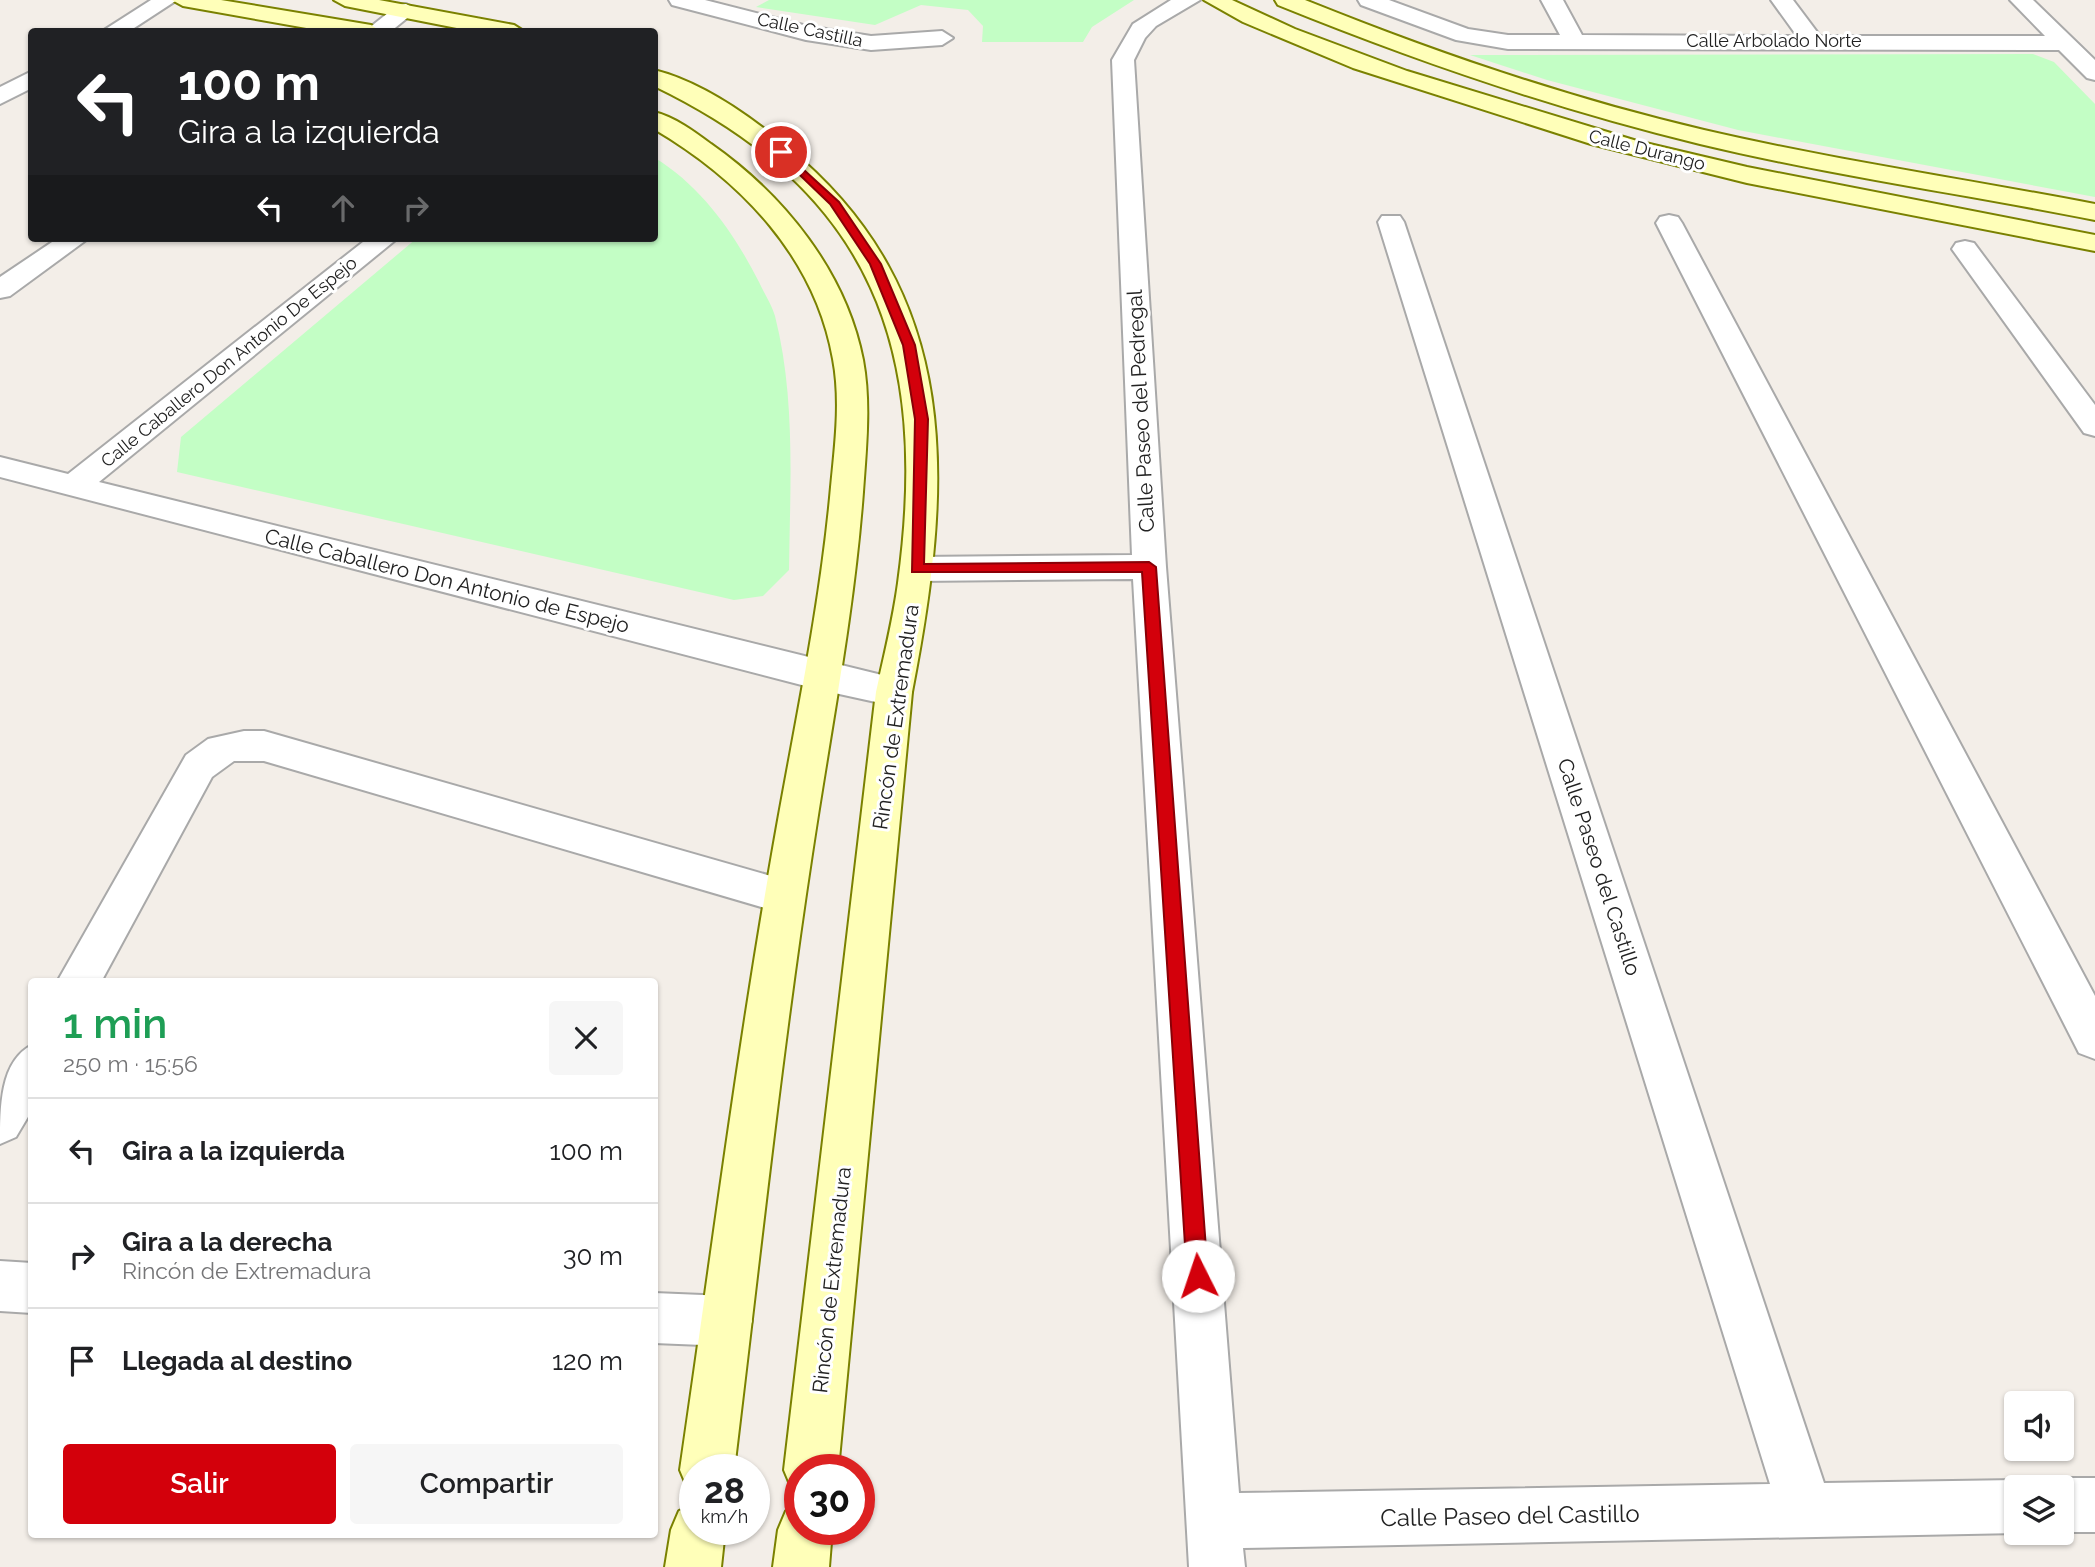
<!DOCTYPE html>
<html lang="es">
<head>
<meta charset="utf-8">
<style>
  :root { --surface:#fff; --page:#f6f6f6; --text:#202124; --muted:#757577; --line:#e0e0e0; --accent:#d3000b }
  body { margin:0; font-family:Raleway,sans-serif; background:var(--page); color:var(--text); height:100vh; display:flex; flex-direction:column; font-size:26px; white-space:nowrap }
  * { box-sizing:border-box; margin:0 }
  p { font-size:23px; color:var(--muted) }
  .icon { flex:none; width:38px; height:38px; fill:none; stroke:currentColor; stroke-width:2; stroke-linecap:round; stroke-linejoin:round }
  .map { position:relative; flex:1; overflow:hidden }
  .drawer { position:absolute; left:28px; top:978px; width:630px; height:560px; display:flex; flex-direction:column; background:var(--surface); border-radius:7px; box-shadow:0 2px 5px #0004 }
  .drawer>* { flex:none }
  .guide { position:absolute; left:28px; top:28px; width:630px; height:214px; border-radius:7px; box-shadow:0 2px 5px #0004; background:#202124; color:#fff; overflow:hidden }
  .fabs { position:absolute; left:2004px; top:1391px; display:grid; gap:14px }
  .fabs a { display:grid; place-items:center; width:70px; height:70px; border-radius:7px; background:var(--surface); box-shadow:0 2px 5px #0004; font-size:35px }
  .speed { position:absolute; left:679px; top:1454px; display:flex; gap:14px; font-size:35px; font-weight:700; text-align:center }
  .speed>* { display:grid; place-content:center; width:91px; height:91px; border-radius:50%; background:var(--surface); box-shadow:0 2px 5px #0004; line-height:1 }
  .speed small { font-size:18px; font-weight:400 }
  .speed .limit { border:10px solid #d22; background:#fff; color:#111 }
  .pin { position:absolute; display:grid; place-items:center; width:60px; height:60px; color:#fff; margin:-30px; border:4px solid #fff; border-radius:50%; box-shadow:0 2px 7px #0007 }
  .me { position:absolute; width:77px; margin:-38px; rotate:356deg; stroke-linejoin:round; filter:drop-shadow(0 0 5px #0008) }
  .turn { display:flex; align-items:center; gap:24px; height:147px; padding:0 35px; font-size:32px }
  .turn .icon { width:91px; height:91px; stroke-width:2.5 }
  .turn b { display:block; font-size:49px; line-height:60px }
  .lanes { display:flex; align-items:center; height:66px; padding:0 35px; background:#0003; justify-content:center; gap:35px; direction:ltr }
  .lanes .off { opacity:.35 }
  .round { display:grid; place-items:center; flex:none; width:74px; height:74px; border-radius:7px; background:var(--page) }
  .headline { display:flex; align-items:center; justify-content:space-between; height:119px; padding:0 35px }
  h1 { font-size:42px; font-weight:600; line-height:52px; color:#1e9e55 }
  .action { display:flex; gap:14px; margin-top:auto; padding:14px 35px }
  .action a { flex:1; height:80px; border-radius:7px; background:var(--accent); color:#fff; font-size:28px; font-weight:600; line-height:80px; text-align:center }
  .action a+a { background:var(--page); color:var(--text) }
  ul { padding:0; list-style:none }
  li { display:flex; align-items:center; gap:21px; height:105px; padding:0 35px; border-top:2px solid var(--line) }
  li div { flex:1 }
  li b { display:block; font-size:26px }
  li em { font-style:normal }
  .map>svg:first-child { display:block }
</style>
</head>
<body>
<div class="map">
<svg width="2095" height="1567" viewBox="0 0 2095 1567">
  <rect width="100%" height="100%" fill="#f3eee8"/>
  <!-- park -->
  <path fill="#c3fec5" d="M769,0H1134L1092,27L1083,42H982L983,26L968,10L921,5L875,25L756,7Z
    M2033,54L2054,62L2095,104V197L1738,130L1547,80L1470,55Z
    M655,158C702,187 734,233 759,282C764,293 772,305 775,316C796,399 790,486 789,570L763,596L734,600L177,472L181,437L417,238H654Z"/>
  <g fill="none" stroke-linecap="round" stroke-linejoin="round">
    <defs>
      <path id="street" d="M151,0H177L128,32H101Z
        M669,0H705L807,26L871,36L942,31L953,38L942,45L871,50L806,40L672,5Z
        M1171,0H1200L1156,26L1145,38L1134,60L1166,567L1239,1493L1770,1484L1378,222L1382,216H1400L1404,222L1824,1483L2016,1480L2034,1488H2016V1533H2019L1243,1548L1245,1567H1189L1133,579L917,581L905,577L900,569L905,561L917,557L1132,555L1112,60L1133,24Z
        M1358,0H1389L1468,29L1508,35H1560L1541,0H1563L1582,35L1797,36L1771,0H1793L1820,36H2045L2010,0H2033L2095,60V80L2087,78L2059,50L1508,49L1456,40L1361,5Z
        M406,4L417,10L390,32H364L398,5Z
        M32,71V88L0,104V87Z
        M1669,215L1678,217L1682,223L2095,996V1059L2079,1053L1656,223L1660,217Z
        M58,238H89L10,296L0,298V277Z
        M368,238H398L99,482L894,678L907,682L912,692L907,702L894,706L821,690L0,477V457L68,474Z
        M1965,241L1974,243L2095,405V436L2084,433L1952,249L1956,243Z
        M244,731H264L785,880L799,885L805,897L799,909L785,914L264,761H234L212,777L101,982H57L186,755L208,739Z
        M32,1045V1110L16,1137L0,1144C0,1107 0,1061 32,1045Z
        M0,1261L32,1263V1313L0,1311Z
        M654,1293L727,1296L745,1303L752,1321L745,1339L727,1346L654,1343Z
        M2062,1478H2095V1532H2062V1488H2042Z"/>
      <path id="secondary" d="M172,0H221L371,25L382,32H329L183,6Z
        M334,0H379L514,25L525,32H477L345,6Z
        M1204,0H1232L1295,29L1407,71L1637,141L1747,167L2095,235V251L1747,183L1591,144L1353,68L1243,22Z
        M1275,0H1305C1434,52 1567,98 1704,130C1833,160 1965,179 2095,204V220C1964,194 1830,175 1700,144C1556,109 1416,61 1278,5Z
        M654,70C702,82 750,116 787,147C966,293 952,487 912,692L838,1470H800V1492L792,1489L784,1470L876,692C884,656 893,620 898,583C930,350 874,192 654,86Z
        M654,112C675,117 695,132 711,144C784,195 846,272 863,360C871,403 866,449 863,492C854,614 830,733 812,854C781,1058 759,1264 734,1470H695V1492L688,1489L680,1470C710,1265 736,1059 772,854C793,732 820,611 831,487C835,445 841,401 833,359C815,257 741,180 654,129Z
        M695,1504V1530H725L721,1567H665L671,1530L679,1511Z
        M800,1505V1530H832L829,1567H773L778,1530L786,1511Z"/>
    </defs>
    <!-- street casing -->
    <use href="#street" stroke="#a9a9a9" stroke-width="4"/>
    <!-- secondary casing -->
    <use href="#secondary" stroke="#7a8100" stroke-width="4"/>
    <!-- street -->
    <use href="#street" fill="#fff" fill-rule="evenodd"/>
    <!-- secondary -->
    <use href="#secondary" fill="#ffffb9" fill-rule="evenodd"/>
  </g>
  <!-- route -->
  <path fill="#d3000b" stroke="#890007" stroke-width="2" d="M781,149L839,202L881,264L915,345L928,419L924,564L1149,562L1156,567L1208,1276L1205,1283L1198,1286L1190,1283L1187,1276L1142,572H912L915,419L903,345L870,264L830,204L778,154L776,152Z"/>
  <g text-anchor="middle" stroke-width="6" stroke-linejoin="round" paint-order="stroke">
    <!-- far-street labels -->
    <g font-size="18" fill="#222" stroke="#fff">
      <text transform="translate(810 30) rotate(12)" y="6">Calle Castilla</text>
      <text x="1774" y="47">Calle Arbolado Norte</text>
      <text transform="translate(1647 150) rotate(14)" y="6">Calle Durango</text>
      <text transform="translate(229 362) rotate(-39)" y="6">Calle Caballero Don Antonio De Espejo</text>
    </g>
    <!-- street labels -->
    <g font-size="21" fill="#222" stroke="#fff">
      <text transform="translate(1141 411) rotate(-93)" y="7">Calle Paseo del Pedregal</text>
      <text transform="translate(447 581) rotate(14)" y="7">Calle Caballero Don Antonio de Espejo</text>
      <text transform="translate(896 717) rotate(-82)" y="7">Rincón de Extremadura</text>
      <text transform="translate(1599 867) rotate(72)" y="7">Calle Paseo del Castillo</text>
      <text transform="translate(832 1280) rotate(-84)" y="7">Rincón de Extremadura</text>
    </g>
    <!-- near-street labels -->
    <g font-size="24" fill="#222" stroke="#fff">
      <text transform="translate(1510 1516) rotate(-1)" y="8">Calle Paseo del Castillo</text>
    </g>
  </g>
</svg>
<div class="fabs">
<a><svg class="icon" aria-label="sound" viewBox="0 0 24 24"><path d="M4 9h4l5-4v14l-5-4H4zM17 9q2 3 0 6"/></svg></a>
<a><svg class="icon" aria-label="layers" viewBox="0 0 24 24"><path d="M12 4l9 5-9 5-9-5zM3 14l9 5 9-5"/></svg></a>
</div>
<div class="speed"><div>28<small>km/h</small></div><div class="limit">30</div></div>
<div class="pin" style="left:781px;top:152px;background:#d93025"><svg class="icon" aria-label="arrive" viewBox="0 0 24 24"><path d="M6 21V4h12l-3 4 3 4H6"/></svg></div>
<svg class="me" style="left:1198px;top:1276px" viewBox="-20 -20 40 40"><circle r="19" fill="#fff"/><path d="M0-13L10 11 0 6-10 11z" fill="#d3000b"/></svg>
<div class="guide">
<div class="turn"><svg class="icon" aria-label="left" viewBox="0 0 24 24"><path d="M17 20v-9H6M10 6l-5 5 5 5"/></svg><div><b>100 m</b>Gira a la izquierda</div></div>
<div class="lanes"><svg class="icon" aria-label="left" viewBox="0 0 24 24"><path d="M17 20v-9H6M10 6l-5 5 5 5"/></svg><svg class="icon off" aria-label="ahead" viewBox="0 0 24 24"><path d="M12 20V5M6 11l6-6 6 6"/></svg><svg class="icon off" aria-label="right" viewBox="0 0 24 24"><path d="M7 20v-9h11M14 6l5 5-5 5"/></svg></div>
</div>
<section class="drawer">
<div class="headline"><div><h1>1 min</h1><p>250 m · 15:56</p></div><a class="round"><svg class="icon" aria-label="close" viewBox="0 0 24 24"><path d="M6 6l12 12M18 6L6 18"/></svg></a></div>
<ul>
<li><svg class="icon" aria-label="left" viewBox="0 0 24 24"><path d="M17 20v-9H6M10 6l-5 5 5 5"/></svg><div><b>Gira a la izquierda</b></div><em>100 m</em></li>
<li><svg class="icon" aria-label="right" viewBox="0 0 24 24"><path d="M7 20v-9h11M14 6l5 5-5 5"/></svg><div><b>Gira a la derecha</b><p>Rincón de Extremadura</p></div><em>30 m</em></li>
<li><svg class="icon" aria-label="arrive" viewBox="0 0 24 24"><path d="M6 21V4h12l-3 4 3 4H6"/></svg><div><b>Llegada al destino</b></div><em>120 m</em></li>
</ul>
<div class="action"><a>Salir</a><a>Compartir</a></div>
</section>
</div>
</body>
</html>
